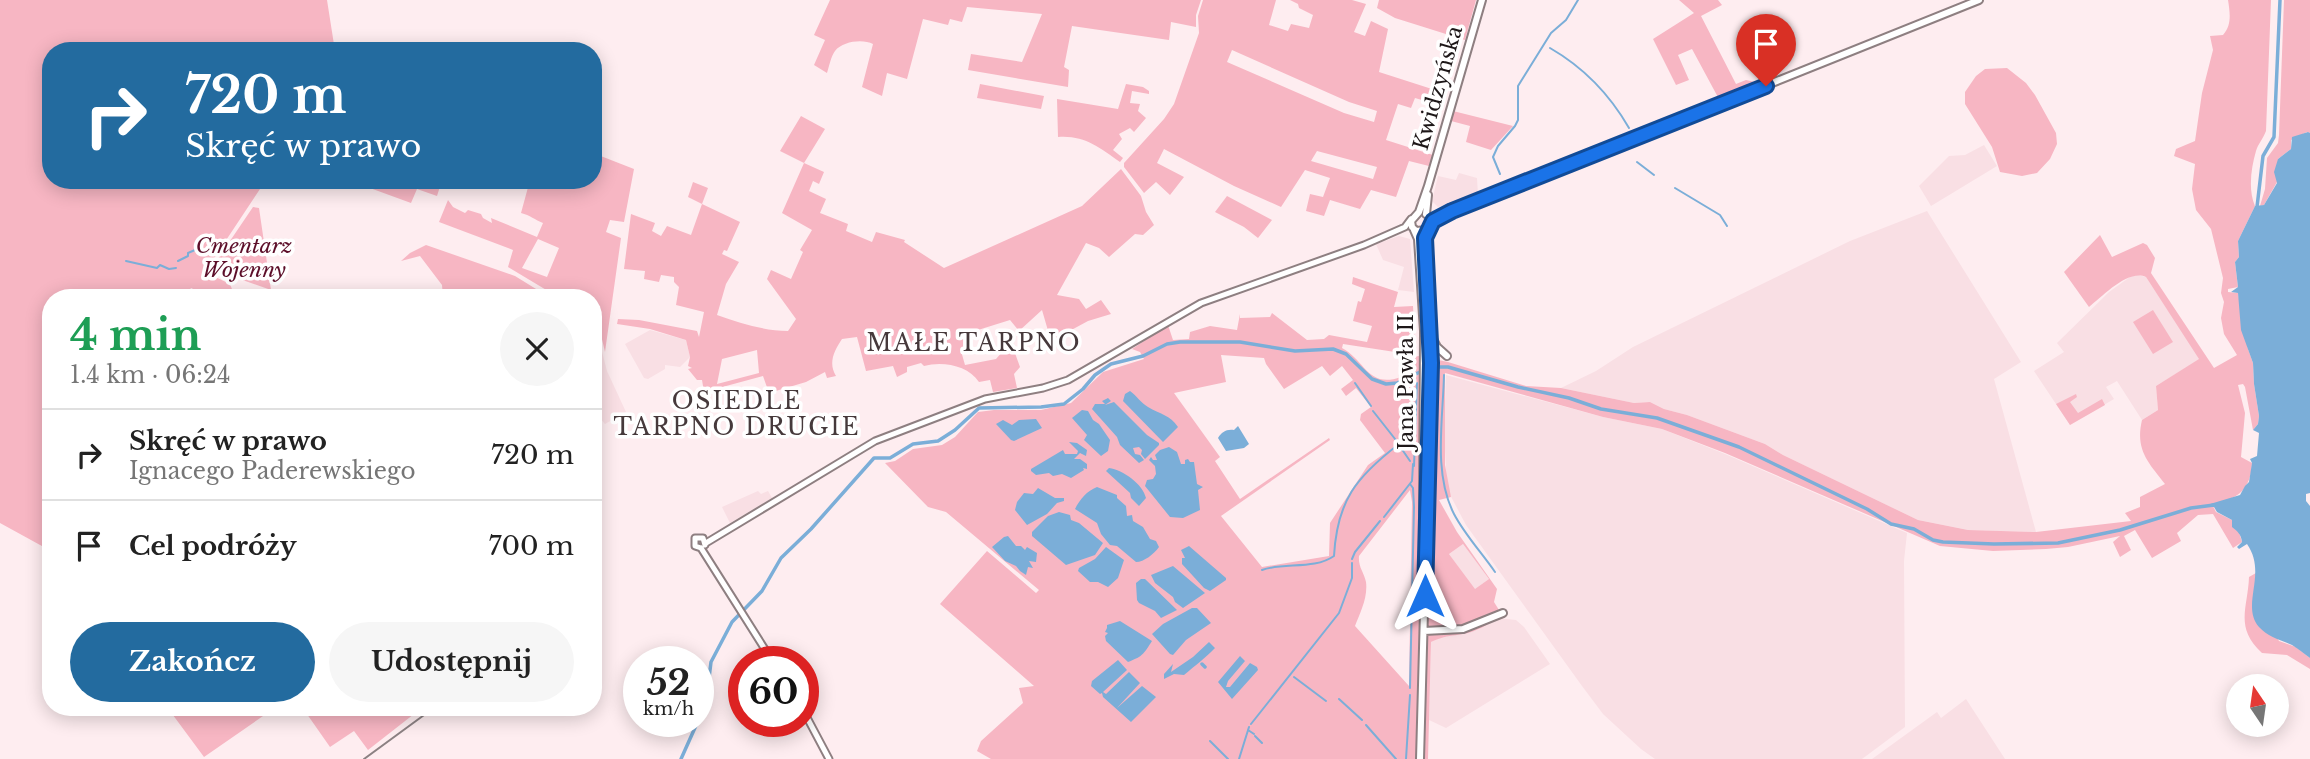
<!DOCTYPE html>
<html lang="pl">
<head>
<meta charset="utf-8">
<style>
  :root { --surface:#fff; --page:#f6f6f6; --text:#222; --muted:#767676; --line:#e0e0e0; --accent:#236b9f }
  body { margin:0; font-family:"Libre Baskerville",serif; background:var(--page); color:var(--text); height:100vh; display:flex; flex-direction:column; font-size:26px; white-space:nowrap }
  * { box-sizing:border-box; margin:0 }
  p { font-size:23px; color:var(--muted) }
  .icon { flex:none; width:38px; height:38px; fill:none; stroke:currentColor; stroke-width:2; stroke-linecap:round; stroke-linejoin:round }
  .map { position:relative; flex:1; overflow:hidden }
  .panel { position:absolute; left:42px; top:289px; width:560px; height:427px; display:flex; flex-direction:column; background:var(--surface); border-radius:28px; box-shadow:0 4px 18px #0003 }
  .panel>* { flex:none }
  .top-card { position:absolute; left:42px; top:42px; width:560px; height:147px; border-radius:28px; box-shadow:0 4px 18px #0003; background:#236b9f; color:#fff; overflow:hidden }
  .needle { width:46px; rotate:347deg }
  .tools { position:absolute; left:2226px; top:674px; display:grid; gap:14px }
  .tools a { display:grid; place-items:center; width:63px; height:63px; border-radius:50%; background:var(--surface); box-shadow:0 4px 18px #0003; font-size:35px }
  .speed { position:absolute; left:623px; top:646px; display:flex; gap:14px; font-size:35px; font-weight:700; text-align:center }
  .speed>* { display:grid; place-content:center; width:91px; height:91px; border-radius:50%; background:var(--surface); box-shadow:0 4px 18px #0003; line-height:1 }
  .speed small { font-size:18px; font-weight:400 }
  .speed .limit { border:10px solid #d22; background:#fff; color:#111 }
  .pin { position:absolute; display:grid; place-items:center; width:60px; height:60px; color:#fff; margin:-72px -30px; border-radius:50% 50% 50% 0; rotate:-45deg; box-shadow:0 0 7px #0007 }
  .pin .icon { rotate:45deg }
  .me { position:absolute; width:77px; margin:-38px; rotate:0deg; stroke-linejoin:round; filter:drop-shadow(0 0 5px #0008) }
  .turn { display:flex; align-items:center; gap:24px; height:147px; padding:0 28px; font-size:32px }
  .turn .icon { width:91px; height:91px; stroke-width:2.5 }
  .turn b { display:block; font-size:49px; line-height:60px }
  .round { display:grid; place-items:center; flex:none; width:74px; height:74px; border-radius:37px; background:var(--page) }
  .overview { display:flex; align-items:center; justify-content:space-between; height:119px; padding:0 28px }
  h1 { font-size:42px; font-weight:800; line-height:52px; color:#1e9e55 }
  .primary-button { display:flex; gap:14px; margin-top:auto; padding:14px 28px }
  .primary-button a { flex:1; height:80px; border-radius:42px; background:var(--accent); color:#fff; font-size:28px; font-weight:800; line-height:80px; text-align:center }
  .primary-button a+a { background:var(--page); color:var(--text) }
  ul { padding:0; list-style:none }
  li { display:flex; align-items:center; gap:21px; height:91px; padding:0 28px; border-top:2px solid var(--line) }
  li div { flex:1 }
  li b { display:block; font-size:26px }
  li em { font-style:normal }
  .map>svg:first-child { display:block }
</style>
</head>
<body>
<div class="map">
<svg width="2310" height="759" viewBox="0 0 2310 759">
  <rect width="100%" height="100%" fill="#feedf0"/>
  <!-- built -->
  <path fill="#f9dfe4" d="M1984,145L1997,166L1931,206L1919,186L1949,156L1965,155Z
    M1459,173L1477,178L1478,195L1438,207L1432,201L1438,176L1456,180Z
    M1927,211L2021,362L1994,379L2036,532L1968,530L1918,520L1783,455L1765,444L1687,415L1664,409L1650,402L1634,403L1561,388L1596,371L1633,347L1850,241Z
    M1399,236L1410,239L1414,292L1398,290L1404,267L1383,260L1376,244Z
    M2134,274L2146,277L2200,359L2156,386L2158,410L2142,420L2117,381L2106,387L2114,399L2070,425L2034,371L2064,352L2057,343L2109,292Z
    M650,330L686,340L690,357L680,367L665,365V369L648,379L644,378L625,344Z
    M593,333L599,340L607,371L626,412L605,424L593,410Z
    M1446,375L1603,417L1662,429L1725,454L1907,533L1904,561L1905,727L1862,759H1655L1641,749L1603,714L1582,686L1466,525L1447,489L1444,429Z
    M758,491L761,494L768,491L772,498L730,523L722,507Z
    M1463,544L1489,579L1475,590L1449,554Z
    M1498,618L1516,620L1524,627L1550,664L1446,728L1429,720L1431,642L1444,635L1478,630Z
    M1966,699L2005,759H1872L1937,712L1941,718Z"/>
  <!-- green -->
  <path fill="#f7b6c3" fill-rule="evenodd" d="M0,0H327L335,51H51V180H266L205,272L230,284L235,297H210L191,288L185,297L51,298V551L0,523Z
    M830,0H1201L1196,15V27L1171,22L1169,40L1072,26L1064,67L1069,70L1068,87L968,70L971,54L1022,62L1042,14L967,7L962,22L950,19L948,25L923,19L907,79L887,73L882,96L862,87L873,44C863,39 843,41 835,51C831,56 829,67 827,73L814,65L825,40L814,35Z
    M1203,0H1276L1269,25L1288,31L1291,24L1309,28L1313,15L1299,8L1298,4L1290,0H1352L1366,4L1354,32L1365,36L1371,21L1388,29L1379,72L1435,90L1432,103L1415,98L1411,108L1398,104L1386,140L1433,155L1429,166L1409,161L1396,197L1371,190L1360,209L1330,200L1324,216L1306,211L1310,194L1323,197L1330,178L1305,170L1281,207L1234,186L1164,149L1157,163L1184,177L1170,195L1156,182L1144,193L1124,167V163L1164,119L1174,104L1199,33L1198,16ZM1232,50L1349,102L1377,111L1374,122L1344,113L1227,62ZM1317,151L1377,167L1373,179L1311,161Z
    M1379,0H1476L1465,40L1395,18L1377,8Z
    M1679,0H1718L1722,5L1701,16L1736,84L1746,80L1764,84L1720,101L1692,49L1678,55L1689,80L1676,85L1653,39L1694,13Z
    M2228,0H2271L2266,131C2263,139 2258,144 2256,151C2251,168 2248,190 2255,206L2238,241L2239,257L2235,262L2238,287L2228,289V292L2238,293L2248,349L2253,363L2254,384L2259,416L2258,424L2253,430L2245,387L2243,384L2238,385L2245,413L2241,457L2252,463C2251,488 2239,499 2215,503L2213,506L2216,512L2232,520L2235,529L2239,532L2242,542L2233,548L2213,514L2198,515L2177,533L2181,541L2152,558L2135,530L2124,536L2131,550L2120,557L2113,542L2120,536L2068,547L2046,549L1993,551L1940,546L1725,453L1662,429L1603,417L1445,373V465L1451,497L1439,500L1457,532L1497,589L1494,602L1504,618C1494,619 1488,625 1479,629C1462,637 1449,633 1431,642L1428,759H991L977,751L981,741L1023,703L1019,688L1034,686L940,604L987,551L1036,593L1039,590L946,512L928,507L885,463L895,461L913,449L942,445L955,437L978,412L994,410H1041L1071,403L1103,372L1144,359L1140,352L1132,349L1168,325L1173,340L1189,339L1190,332L1210,326L1237,330L1240,314V318L1270,317L1272,313L1307,340L1324,339L1329,335L1367,342L1372,326L1353,321L1358,301L1361,302L1365,289L1352,284L1353,277L1398,292L1394,307L1413,306L1415,347L1414,350L1408,354L1343,344L1342,348C1365,360 1368,389 1401,377L1405,358L1419,356L1448,362L1526,386L1561,388L1634,403L1650,402L1664,409L1687,415L1765,444L1783,455L1918,520L1968,530L2036,532L2131,521L2125,513L2140,507V497L2165,484C2148,462 2135,450 2142,420L2158,410L2156,386L2199,359L2146,277C2128,269 2103,296 2089,307L2064,272L2100,235L2112,257L2143,243L2147,245L2155,258L2151,273L2214,368L2237,355L2224,334L2221,318L2224,302L2221,293L2223,278L2211,229L2196,210L2192,189L2195,164L2174,156L2176,149L2195,141L2202,93L2213,50L2210,36L2223,35C2232,25 2230,13 2228,0ZM1221,355L1264,358L1266,364L1284,389L1322,366L1330,376L1342,366L1353,380L1341,389L1346,396L1356,388L1371,407L1361,414L1360,420L1385,453L1368,465L1330,523L1329,556L1262,567L1221,516L1330,440L1329,438L1240,499L1215,461L1220,457L1174,393L1226,382ZM1410,490L1412,502L1409,686L1355,626C1360,613 1368,598 1366,582C1364,572 1358,567 1359,556ZM1463,544L1489,579L1475,589L1449,554Z
    M2284,0H2310V133L2307,132L2291,140V149L2278,159L2277,182L2264,205L2260,206L2265,189L2267,158L2278,143L2279,135Z
    M2007,68L2026,83L2035,95L2056,133L2057,144L2050,159L2037,173L2022,176L2000,172L1992,147L1965,104V92L1976,76L1985,69Z
    M980,84L1044,96L1041,109L977,98Z
    M1126,84L1143,87L1149,91V94L1132,91L1130,103L1140,104L1138,111L1146,118L1134,132L1130,128L1119,134L1122,139L1113,150L1123,158L1120,162C1099,147 1084,135 1058,137L1057,99L1118,109Z
    M1453,111L1513,126L1491,150L1466,142L1470,126L1451,121Z
    M801,116L825,129L804,163L824,172L819,184L813,181L809,191L826,199L820,213L848,224L846,231L872,242L876,232L905,240L904,242L944,268L1082,206L1121,169L1141,196L1146,212L1154,225L1143,235L1135,234L1109,257L1099,248L1086,243L1057,295L1079,299L1086,309L1101,300L1111,314L1088,321L1051,341L1042,310L1019,331L1010,320L962,335L968,349L961,351L965,365L996,359L1011,342L1020,367L1014,374L1017,388L993,392L990,380L979,382C968,365 942,361 924,366L921,363L907,367V372L897,377L893,366L866,371L857,337L842,339C834,351 828,363 836,376L827,378L825,372L806,382L769,393L763,376L704,392L702,380H697L688,369L692,368L688,366L690,357L686,340L650,329L617,324L618,319L639,320L697,331L699,337L704,312L676,305L679,287L674,282V277L661,275L659,282L644,279L645,271L624,269L631,214L655,223L652,231L661,236L667,226L691,235L702,204L688,197L693,182L708,188L702,204L740,222L727,251L724,250L722,254L739,262L726,284L717,315C740,323 764,331 788,331L796,319L767,279L771,270L791,279L803,252L800,250L812,230L782,213L804,163L780,151ZM757,350L759,373L717,384L722,359Z
    M593,153L634,169L624,222L610,220L606,232L621,238L605,352L601,335L593,327V298L558,297L508,267L513,250L439,222L448,200L453,207L465,213L468,210L481,214L483,218L492,223L491,218L537,237L543,223C535,220 530,215 521,213L530,180H540L558,186L560,180H593ZM538,239L559,248L547,277L522,268Z
    M348,180H442L437,196L417,189L411,203Z
    M1227,196L1272,220L1258,238L1244,227L1215,212Z
    M253,207L259,208L271,290L211,269Z
    M426,245L515,276L549,297H443L442,285L420,256L401,261L410,253Z
    M2153,310L2173,342L2153,354L2133,322Z
    M2076,394L2077,397L2070,402L2078,413L2102,399L2105,405L2070,425L2056,404Z
    M2256,573L2257,582L2253,595L2279,641L2296,647L2310,658V669L2287,655L2262,653C2234,627 2248,608 2249,577Z
    M167,707H276L204,757Z
    M302,707H423L368,750L354,731L330,747Z"/>
  <!-- water -->
  <path fill="#7baed8" d="M2308,132L2310,133V493L2306,494V501L2310,506V658C2304,654 2299,649 2292,645C2281,640 2268,637 2259,627C2240,605 2268,574 2247,544L2239,549L2237,547L2242,542C2241,534 2238,532 2232,527V520L2217,512L2214,507H2210V504L2240,495L2245,486L2249,482L2252,463L2250,459L2257,456L2259,433L2253,430L2258,424L2259,416L2254,384L2253,363L2241,330L2238,293L2231,292L2238,287L2235,262L2239,257L2238,241L2255,206L2264,205L2277,183L2274,172L2278,159L2291,149L2292,137Z
    M1130,391C1137,396 1141,403 1148,407C1160,414 1170,415 1178,427L1163,442L1123,401L1125,394Z
    M1108,398L1111,401L1105,405L1114,402L1147,435L1159,443V445L1145,459L1141,454L1142,450L1139,447L1133,448L1135,454L1140,455L1144,460L1139,463L1120,445L1117,437L1092,409L1095,404H1105L1102,401Z
    M1082,410L1088,411L1093,420L1099,424L1110,440L1108,451L1101,456L1084,440L1087,435L1072,418Z
    M1036,419L1042,428L1014,441L1011,440L996,424L1003,420L1012,425L1019,420Z
    M1238,426L1249,444L1244,448L1226,451L1218,438C1222,432 1226,429 1234,430Z
    M1069,442L1077,443L1087,450L1086,456L1080,453L1074,459H1080L1087,464V469L1083,468L1084,470L1071,478L1062,474L1053,476L1049,473L1036,475L1031,471V469L1063,450L1065,454H1077L1078,451Z
    M1169,447L1177,452L1181,464H1185V460L1188,459L1190,462H1194L1197,484L1203,487L1198,490L1200,510L1183,518L1170,517L1145,486L1147,480L1153,479L1156,474L1155,466L1149,460L1151,457L1153,460H1157L1155,455L1160,450Z
    M1109,468C1123,470 1143,484 1146,498L1139,506L1131,498L1130,493L1106,471Z
    M1097,487L1117,495V498L1126,506L1127,516L1132,515L1133,521L1143,527L1150,539L1156,541L1159,547C1154,554 1144,562 1136,562L1117,546L1110,545L1101,534L1097,523L1075,509C1080,499 1087,491 1097,487Z
    M1038,488L1055,498H1064V501L1057,503L1047,514L1027,525L1015,510L1017,502L1024,493L1033,494Z
    M1059,512L1070,515L1071,520L1079,523L1103,543L1095,555L1066,565L1032,536V532L1048,516Z
    M1008,536L1016,546H1021L1025,550L1027,547L1037,553L1036,562L1029,561L1033,568L1028,567L1026,575L1020,571L1016,566L1005,561L992,547L1004,537Z
    M1189,546L1226,578V580L1210,591L1204,588L1182,564V558H1185L1181,550Z
    M1106,547L1124,560L1118,578L1108,587L1098,582H1090L1078,571L1079,568L1095,559Z
    M1173,566L1205,593L1183,608L1175,602L1173,597L1155,583L1151,575Z
    M1141,579H1145L1177,610L1161,618L1155,611L1139,603L1137,600L1136,583Z
    M1192,608H1197L1211,623L1186,640L1173,655L1170,654L1152,634L1163,624Z
    M1120,621L1152,641C1144,653 1144,656 1128,662L1106,641L1105,636L1108,633L1105,632L1107,628V625Z
    M1209,642L1215,648C1204,659 1196,665 1184,675L1174,674L1164,679V674L1173,664L1171,672L1193,657Z
    M1240,656L1245,661L1228,681L1226,687H1230L1250,663L1257,667L1258,670L1232,699L1218,682Z
    M1118,660L1127,670L1103,692L1106,694L1129,672L1140,683L1117,708L1142,686L1156,697L1131,722L1103,697L1102,693L1100,694L1091,686L1092,681Z"/>
  <g fill="none" stroke-linecap="round" stroke-linejoin="round">
    <!-- stream -->
    <path stroke="#7baed8" stroke-width="2" d="M1550,48C1583,67 1610,95 1629,128
      M1637,162L1654,175
      M1500,174L1493,157L1498,146L1515,126L1518,120V86L1551,33L1566,20L1578,0
      M1675,188L1720,215L1727,226
      M126,261L157,268L160,265L169,269L176,268
      M178,261L188,256V253L202,247
      M1444,375C1443,420 1433,473 1454,514C1465,535 1482,553 1495,572
      M1355,383L1371,406
      M1399,445L1410,461
      M1414,466L1417,383
      M1384,517L1412,481L1413,464
      M1352,559L1355,552L1380,521
      M1262,570C1284,562 1314,570 1334,556C1337,501 1356,477 1399,444L1373,411
      M1294,677L1326,701
      M1410,688L1414,507L1413,488L1410,484
      M1339,699L1362,720
      M1251,724L1339,613L1352,578V563
      M1366,725L1396,759
      M1248,730L1254,734
      M1255,736L1262,743
      M1210,741L1228,759
      M1239,759L1249,727
      M1406,759L1410,695"/>
    <!-- canal -->
    <path stroke="#7baed8" stroke-width="3.5" d="M2257,207L2263,156L2274,137L2280,0
      M1431,367H1448L1518,387L1569,398L1601,409L1657,418L1739,447L1867,509L1891,524L1914,529L1933,540L1943,542L1994,544L2058,543L2120,530L2191,508L2214,505
      M1202,664L1205,667
      M698,721L706,702L711,662L732,622L762,591L781,558L811,529L874,458H890L913,444L938,441L955,430L979,408L1041,407L1064,404L1083,389L1095,375L1111,364L1143,356L1167,344L1180,342H1240L1295,351L1333,349L1346,354L1372,379L1386,384L1397,383L1424,370
      M681,759L698,721"/>
    <defs>
      <path id="secondary" d="M706,543L875,441L985,399L1043,388L1068,380L1201,303L1364,245L1405,227L1411,219
        M701,548L773,662
        M701,548L695,546V538H703L705,545
        M803,710L829,759"/>
      <path id="primary" d="M1426,214L1428,195
        M1414,230L1418,239L1424,331L1423,514
        M1427,230L1416,231L1412,227L1411,221L1419,212L1428,186L1482,0
        M1433,339L1437,347L1447,356
        M1425,535L1431,363L1425,238L1433,221L1453,211L1979,0
        M1424,631L1463,629L1503,613
        M1420,759L1425,574L1424,532"/>
    </defs>
    <!-- secondary casing -->
    <use href="#secondary" stroke="#8e7f81" stroke-width="9"/>
    <!-- primary casing -->
    <use href="#primary" stroke="#8e7f81" stroke-width="10"/>
    <!-- secondary -->
    <use href="#secondary" stroke="#fff" stroke-width="5"/>
    <!-- primary -->
    <use href="#primary" stroke="#fff" stroke-width="6"/>
    <!-- tram -->
    <path stroke="#8c8183" stroke-width="2" d="M364,759L435,707"/>
  </g>
  <g fill="none" stroke-linecap="round" stroke-linejoin="round">
    <defs>
      <path id="route" d="M1425,596L1431,363L1425,238L1433,221L1452,211L1766,86"/>
    </defs>
    <!-- route casing -->
    <use href="#route" stroke="#114b97" stroke-width="18"/>
    <!-- route -->
    <use href="#route" stroke="#1a73e8" stroke-width="12"/>
  </g>
  <g text-anchor="middle" stroke-width="7" stroke-linejoin="round" paint-order="stroke">
    <!-- street labels -->
    <g font-size="21" fill="#1d1718" stroke="#fff">
      <text transform="translate(1438 88) rotate(-74)" y="7">Kwidzyńska</text>
      <text transform="translate(1406 382) rotate(-90)" y="7">Jana Pawła II</text>
    </g>
    <!-- park labels -->
    <g font-size="21" font-style="italic" fill="#5c0e29" stroke="#fff">
      <text x="244" y="253">Cmentarz<tspan x="244" dy="24">Wojenny</tspan></text>
    </g>
    <!-- neighbourhood labels -->
    <g font-size="23" letter-spacing="2" fill="#46393b" stroke="#fff">
      <text x="974" y="351">MAŁE TARPNO</text>
      <text x="737" y="409">OSIEDLE<tspan x="737" dy="26">TARPNO DRUGIE</tspan></text>
    </g>
  </g>
</svg>
<div class="tools">
<a><svg class="needle" viewBox="-14 -14 28 28"><path d="M0-13l5 13h-10z" fill="#e53935"/><path d="M0 13l5-13h-10z" fill="#767676"/></svg></a>
</div>
<div class="speed"><div>52<small>km/h</small></div><div class="limit">60</div></div>
<div class="pin" style="left:1766px;top:86px;background:#d93025"><svg class="icon" aria-label="arrive" viewBox="0 0 24 24"><path d="M6 21V4h12l-3 4 3 4H6"/></svg></div>
<svg class="me" style="left:1425px;top:596px" viewBox="-20 -20 40 40"><path d="M0-17L14 15 0 8-14 15z" fill="#1a73e8" stroke="#fff" stroke-width="4"/></svg>
<div class="top-card">
<div class="turn"><svg class="icon" aria-label="right" viewBox="0 0 24 24"><path d="M7 20v-9h11M14 6l5 5-5 5"/></svg><div><b>720 m</b>Skręć w prawo</div></div>
</div>
<section class="panel">
<div class="overview"><div><h1>4 min</h1><p>1.4 km · 06:24</p></div><a class="round"><svg class="icon" aria-label="close" viewBox="0 0 24 24"><path d="M6 6l12 12M18 6L6 18"/></svg></a></div>
<ul>
<li><svg class="icon" aria-label="right" viewBox="0 0 24 24"><path d="M7 20v-9h11M14 6l5 5-5 5"/></svg><div><b>Skręć w prawo</b><p>Ignacego Paderewskiego</p></div><em>720 m</em></li>
<li><svg class="icon" aria-label="arrive" viewBox="0 0 24 24"><path d="M6 21V4h12l-3 4 3 4H6"/></svg><div><b>Cel podróży</b></div><em>700 m</em></li>
</ul>
<div class="primary-button"><a>Zakończ</a><a>Udostępnij</a></div>
</section>
</div>
</body>
</html>
